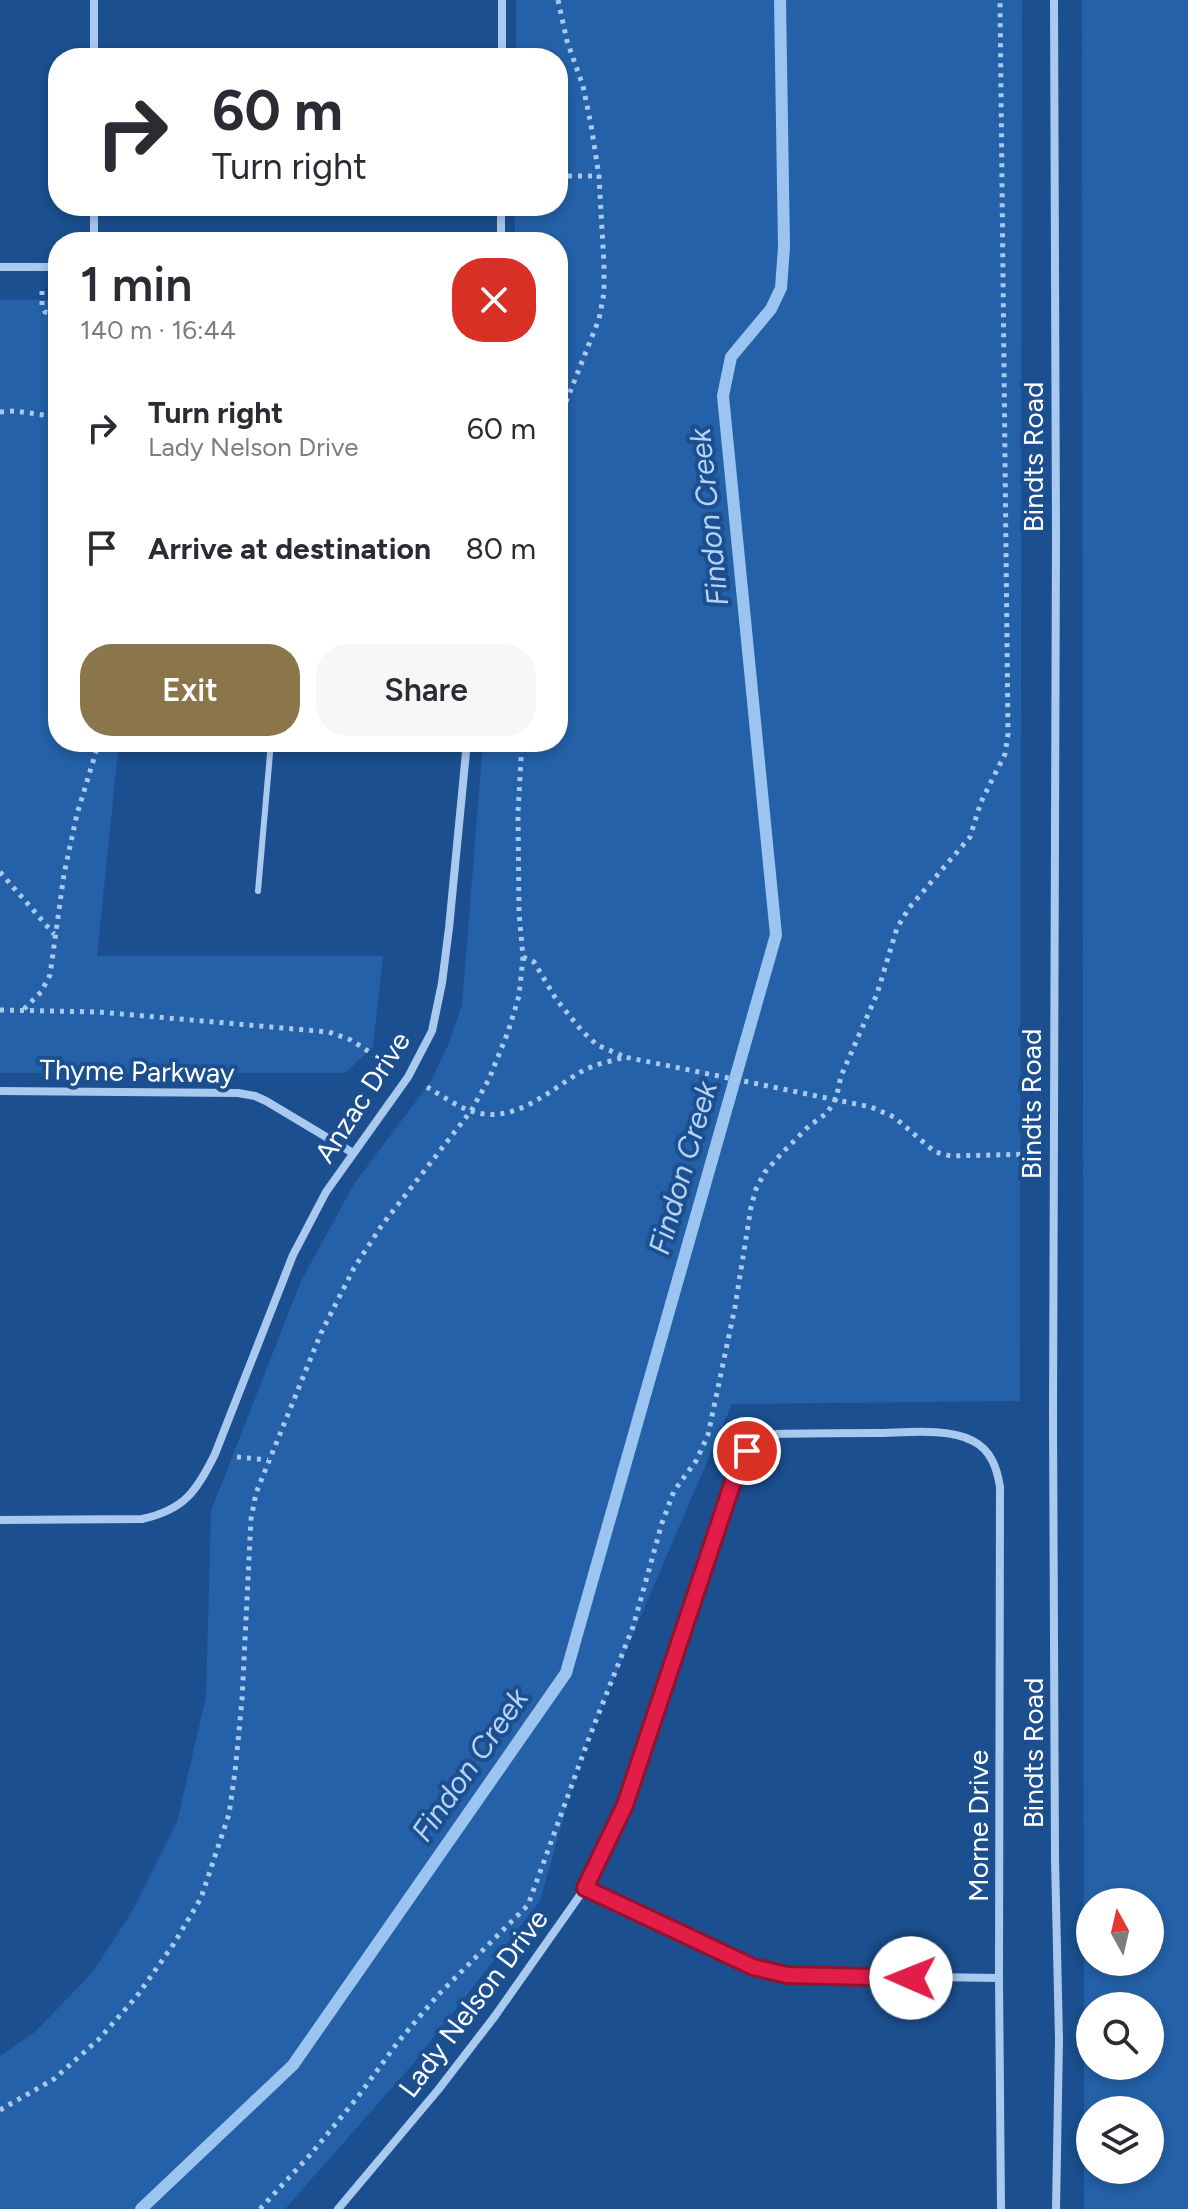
<!DOCTYPE html>
<html lang="en">
<head>
<meta charset="utf-8">
<style>
  :root { --surface:#fff; --page:#f7f7f7; --text:#2b2b33; --muted:#7c7c81; --accent:#8a764a }
  body { margin:0; font-family:Figtree,sans-serif; background:var(--page); color:var(--text); height:100vh; display:flex; flex-direction:column; font-size:30px; white-space:nowrap }
  * { box-sizing:border-box; margin:0 }
  p { font-size:26px; color:var(--muted) }
  .icon { flex:none; width:44px; height:44px; fill:none; stroke:currentColor; stroke-width:2; stroke-linecap:round; stroke-linejoin:round }
  .map { position:relative; flex:1; overflow:hidden }
  .drawer { position:absolute; left:48px; top:232px; width:520px; height:520px; display:flex; flex-direction:column; background:var(--surface); border-radius:32px; box-shadow:0 4px 12px #0003 }
  .drawer>* { flex:none }
  .banner { position:absolute; left:48px; top:48px; width:520px; height:168px; border-radius:32px; box-shadow:0 4px 12px #0003; background:#fff; color:var(--text); overflow:hidden }
  .needle { width:52px; rotate:352deg }
  .fabs { position:absolute; left:1076px; top:1888px; display:grid; gap:16px }
  .fabs a { display:grid; place-items:center; width:88px; height:88px; border-radius:50%; background:var(--surface); box-shadow:0 4px 12px #0003; font-size:40px }
  .pin { position:absolute; display:grid; place-items:center; width:68px; height:68px; color:#fff; margin:-34px; border:4px solid #fff; border-radius:50%; box-shadow:0 2px 8px #0007 }
  .me { position:absolute; width:88px; margin:-44px; rotate:271deg; stroke-linejoin:round; filter:drop-shadow(0 0 6px #0008) }
  .turn { display:flex; align-items:center; gap:28px; height:168px; padding:0 32px; font-size:36px }
  .turn .icon { width:104px; height:104px; stroke-width:2.5 }
  .turn b { display:block; font-size:56px; line-height:68px }
  .round { display:grid; place-items:center; flex:none; width:84px; height:84px; border-radius:32px; background:var(--page) }
  .headline { display:flex; align-items:center; justify-content:space-between; height:136px; padding:0 32px }
  h1 { font-size:48px; font-weight:600; line-height:60px }
  .action { display:flex; gap:16px; margin-top:auto; padding:16px 32px }
  .action a { flex:1; height:92px; border-radius:32px; background:var(--accent); color:#fff; font-size:32px; font-weight:600; line-height:92px; text-align:center }
  .action a+a { background:var(--page); color:var(--text) }
  ul { padding:0; list-style:none }
  li { display:flex; align-items:center; gap:24px; height:120px; padding:0 32px }
  li div { flex:1 }
  li b { display:block; font-size:30px }
  li em { font-style:normal }
  .map>svg:first-child { display:block }
</style>
</head>
<body>
<div class="map">
<svg width="1188" height="2209" viewBox="0 0 1188 2209">
  <rect width="100%" height="100%" fill="#1b4f8f"/>
  <!-- green -->
  <path fill="#2461a8" fill-rule="evenodd" d="M516,0H1022L1020,1401L732,1404L581,1755L540,1901L413,2064L285,2209H0V2056L35,2032L92,1973L133,1910L177,1822L206,1696L211,1511L301,1281L354,1184L431,1081L448,1045L462,1005L483,742H558V242H515V206H558V58H516Z
    M1082,0H1188V2209H1084ZM1150,1902V1962H1090V1902ZM1090,2006H1150V2066H1090ZM1090,2110H1150V2170H1090Z
    M0,300H58V742H119L97,956H383L373,1047L345,1073H0Z"/>
  <g fill="none" stroke-linecap="round" stroke-linejoin="round">
    <!-- stream -->
    <path stroke="#9cc4f0" stroke-width="12" d="M141,2209L293,2065L566,1673L776,935L723,396L731,357L771,309L781,288L784,247L780,0"/>
    <!-- path -->
    <path stroke="#a9c9ee" stroke-width="5" stroke-dasharray="4 6" stroke-linecap="butt" d="M558,0L567,41L583,86L591,125L599,176L604,264V293L599,319L566,402L558,434
      M558,176H599
      M42,291V306L45,312L58,314
      M0,412L15,411L58,417
      M0,872L54,934
      M523,957L534,962L556,999L582,1031L597,1045L625,1057
      M24,1009L41,992L50,975L64,874L77,814L99,742
      M0,1010L99,1012L329,1032L351,1040L388,1064
      M427,1087C441,1095 456,1106 471,1111C514,1126 549,1090 584,1070C596,1064 612,1061 625,1057L871,1107L894,1117L935,1152L951,1156L1032,1154
      M237,1457L268,1460
      M0,2110L54,2079L99,2039L137,1996L173,1945L201,1898L229,1814L235,1772L242,1700L251,1519L256,1493L321,1333L354,1268L382,1225L471,1111L489,1079L508,1032L519,996L523,957L519,913L518,812L522,742
      M260,2209L310,2155L357,2098L398,2042L438,1995L528,1905L589,1738L633,1627L662,1523L674,1491L696,1461L708,1435L735,1307L751,1207L756,1189L765,1172L783,1152L809,1126L827,1113L836,1099L841,1076L877,994L897,928L909,908L970,837L981,802L1005,754L1008,734L1000,0"/>
    <!-- lane -->
    <path stroke="#a9c9ee" stroke-width="6" d="M258,891L271,742"/>
    <!-- street -->
    <path stroke="#a9c9ee" stroke-width="8" d="M94,0V58
      M1054,0L1056,536L1053,1418L1055,1858L1059,2040L1056,2209
      M502,58V0
      M94,242V206
      M501,242V206
      M0,267H58
      M0,1091L238,1093L255,1096L266,1101L353,1153
      M0,1520L142,1519C184,1510 197,1491 215,1454L293,1255L326,1192L408,1077L432,1031L442,983L449,928L467,742
      M585,1888L753,1967L787,1975L999,1978
      M338,2209L438,2090L495,2016L585,1888L625,1805L739,1464C749,1448 757,1439 776,1434C809,1433 842,1433 875,1433C903,1433 948,1427 973,1441C991,1450 997,1468 1000,1487L999,1978L1001,2209"/>
  </g>
  <g fill="none" stroke-linecap="round" stroke-linejoin="round">
    <defs>
      <path id="route" d="M747,1451L739,1464L625,1805L585,1888L753,1967L787,1975L911,1978"/>
    </defs>
    <!-- route casing -->
    <use href="#route" stroke="#92132f" stroke-width="20"/>
    <!-- route -->
    <use href="#route" stroke="#e11d48" stroke-width="14"/>
  </g>
  <g text-anchor="middle" stroke-width="8" stroke-linejoin="round" paint-order="stroke">
    <!-- street labels -->
    <g font-size="28" fill="#fff" stroke="#1b4f8f">
      <text transform="translate(1033 457) rotate(-90)" y="10">Bindts Road</text>
      <text transform="translate(137 1071) rotate(1)" y="10">Thyme Parkway</text>
      <text transform="translate(362 1097) rotate(-57)" y="10">Anzac Drive</text>
      <text transform="translate(1031 1104) rotate(-90)" y="10">Bindts Road</text>
      <text transform="translate(1033 1753) rotate(-90)" y="10">Bindts Road</text>
      <text transform="translate(978 1826) rotate(-90)" y="10">Morne Drive</text>
      <text transform="translate(473 2003) rotate(-53)" y="10">Lady Nelson Drive</text>
    </g>
    <!-- water labels -->
    <g font-size="30" font-style="italic" fill="#b5d3f5" stroke="#1b4f8f">
      <text transform="translate(709 517) rotate(-96)" y="10">Findon Creek</text>
      <text transform="translate(683 1168) rotate(-74)" y="10">Findon Creek</text>
      <text transform="translate(470 1765) rotate(-55)" y="10">Findon Creek</text>
    </g>
  </g>
</svg>
<div class="fabs">
<a><svg class="needle" viewBox="-14 -14 28 28"><path d="M0-13l5 13h-10z" fill="#e53935"/><path d="M0 13l5-13h-10z" fill="#7c7c81"/></svg></a>
<a><svg class="icon" aria-label="search" viewBox="0 0 24 24"><circle cx="10" cy="10" r="6"/><path d="M15 15l6 6"/></svg></a>
<a><svg class="icon" aria-label="layers" viewBox="0 0 24 24"><path d="M12 4l9 5-9 5-9-5zM3 14l9 5 9-5"/></svg></a>
</div>
<div class="pin" style="left:747px;top:1451px;background:#d93025"><svg class="icon" aria-label="arrive" viewBox="0 0 24 24"><path d="M6 21V4h12l-3 4 3 4H6"/></svg></div>
<svg class="me" style="left:911px;top:1978px" viewBox="-20 -20 40 40"><circle r="19" fill="#fff"/><path d="M0-13L10 11 0 6-10 11z" fill="#e11d48"/></svg>
<div class="banner">
<div class="turn"><svg class="icon" aria-label="right" viewBox="0 0 24 24"><path d="M7 20v-9h11M14 6l5 5-5 5"/></svg><div><b>60 m</b>Turn right</div></div>
</div>
<section class="drawer">
<div class="headline"><div><h1>1 min</h1><p>140 m · 16:44</p></div><a class="round" style="background:#d93025;color:#fff"><svg class="icon" aria-label="close" viewBox="0 0 24 24"><path d="M6 6l12 12M18 6L6 18"/></svg></a></div>
<ul>
<li><svg class="icon" aria-label="right" viewBox="0 0 24 24"><path d="M7 20v-9h11M14 6l5 5-5 5"/></svg><div><b>Turn right</b><p>Lady Nelson Drive</p></div><em>60 m</em></li>
<li><svg class="icon" aria-label="arrive" viewBox="0 0 24 24"><path d="M6 21V4h12l-3 4 3 4H6"/></svg><div><b>Arrive at destination</b></div><em>80 m</em></li>
</ul>
<div class="action"><a>Exit</a><a>Share</a></div>
</section>
</div>
</body>
</html>
